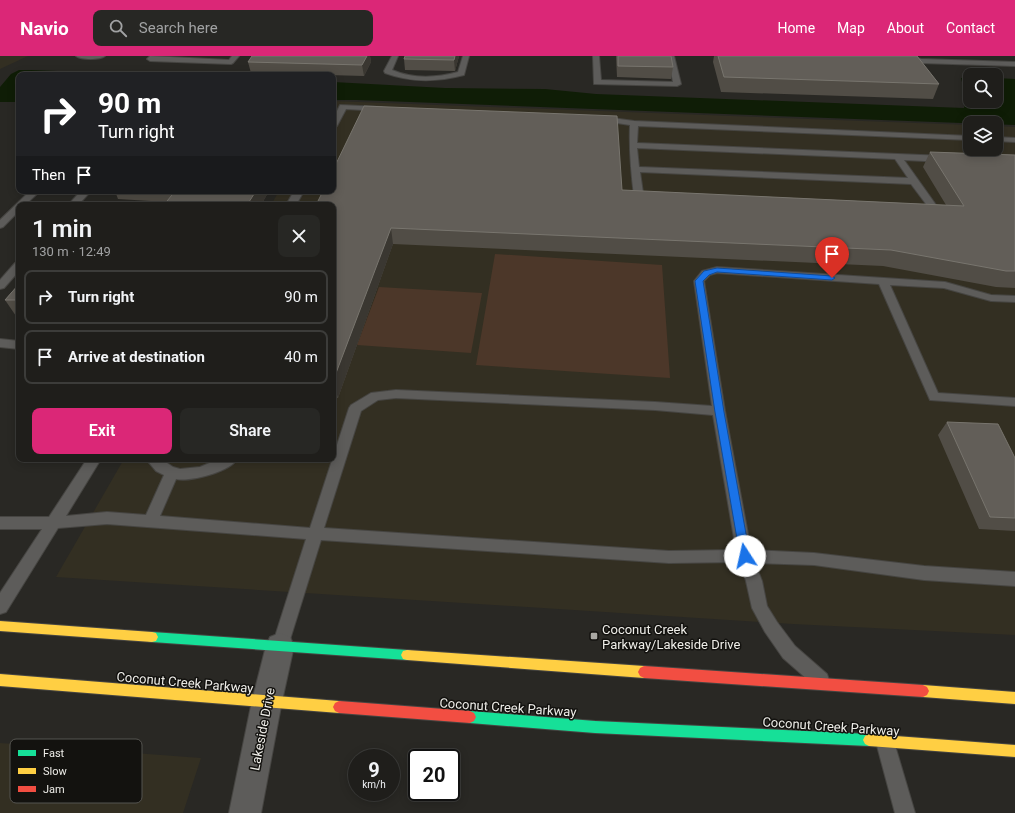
<!DOCTYPE html>
<html lang="en">
<head>
<meta charset="utf-8">
<style>
  :root { --surface:#1f1e1b; --page:#272724; --text:#f1f3f6; --muted:#a1a2a3; --line:#3c3c3a; --accent:#db2777 }
  body { margin:0; font-family:Roboto,sans-serif; background:var(--page); color:var(--text); height:100vh; display:flex; flex-direction:column; font-size:15px; white-space:nowrap }
  * { box-sizing:border-box; margin:0 }
  p { font-size:13px; color:var(--muted) }
  .icon { flex:none; width:22px; height:22px; fill:none; stroke:currentColor; stroke-width:2; stroke-linecap:round; stroke-linejoin:round }
  .map { position:relative; flex:1; overflow:hidden }
  .panel { position:absolute; left:16px; top:146px; width:320px; height:260px; display:flex; flex-direction:column; background:var(--surface); border-radius:8px; box-shadow:0 2px 10px #0003,0 0 0 1px var(--line) }
  .panel>* { flex:none }
  .top-card { position:absolute; left:16px; top:16px; width:320px; height:122px; border-radius:8px; box-shadow:0 2px 10px #0003,0 0 0 1px var(--line); background:#202124; color:#fff; overflow:hidden }
  .controls { position:absolute; left:963px; top:12px; display:grid; gap:8px }
  .controls a { display:grid; place-items:center; width:40px; height:40px; border-radius:8px; background:var(--surface); box-shadow:0 2px 10px #0003,0 0 0 1px var(--line); font-size:20px }
  .speed { position:absolute; left:348px; top:693px; display:flex; gap:8px; font-size:20px; font-weight:700; text-align:center }
  .speed>* { display:grid; place-content:center; width:52px; height:52px; border-radius:50%; background:var(--surface); box-shadow:0 2px 10px #0003,0 0 0 1px var(--line); line-height:1 }
  .speed small { font-size:10px; font-weight:400 }
  .speed .limit { border:2px solid #111; border-radius:6px; background:#fff; color:#111 }
  .pin { position:absolute; display:grid; place-items:center; width:34px; height:34px; color:#fff; margin:-41px -17px; border-radius:50% 50% 50% 0; rotate:-45deg; box-shadow:0 0 4px #0007 }
  .pin .icon { rotate:45deg }
  .me { position:absolute; width:44px; margin:-22px; rotate:350deg; stroke-linejoin:round; filter:drop-shadow(0 0 3px #0008) }
  .turn { display:flex; align-items:center; gap:14px; height:84px; padding:0 16px; font-size:18px }
  .turn .icon { width:52px; height:52px; stroke-width:2.5 }
  .turn b { display:block; font-size:28px; line-height:34px }
  .then { display:flex; align-items:center; height:38px; padding:0 16px; background:#0003; gap:8px; font-size:15px }
  .round { display:grid; place-items:center; flex:none; width:42px; height:42px; border-radius:8px; background:var(--page) }
  .headline { display:flex; align-items:center; justify-content:space-between; height:68px; padding:0 16px }
  h1 { font-size:24px; font-weight:600; line-height:30px }
  .primary-button { display:flex; gap:8px; margin-top:auto; padding:8px 16px }
  .primary-button a { flex:1; height:46px; border-radius:8px; background:var(--accent); color:#fff; font-size:16px; font-weight:600; line-height:46px; text-align:center }
  .primary-button a+a { background:var(--page); color:var(--text) }
  ul { padding:0; list-style:none }
  li { display:flex; align-items:center; gap:12px; height:54px; margin:0 8px 6px; padding:0 8px; border:2px solid var(--line); border-radius:8px }
  li div { flex:1 }
  li b { display:block; font-size:15px }
  li em { font-style:normal }
  header { display:flex; align-items:center; gap:24px; box-sizing:border-box; height:56px; padding:0 20px; background:var(--accent); color:#fff }
  header strong { font-size:19px }
  nav { display:flex; gap:22px; margin-inline-start:auto; font-size:14px }
  .search { width:280px; height:36px; background:var(--page); display:flex; align-items:center; gap:10px; box-sizing:border-box; padding:0 14px; border-radius:8px; color:var(--muted); font-size:15px }
  .map>svg:first-child { display:block }
</style>
</head>
<body>
<header>
<strong>Navio</strong>
<div class="search"><svg class="icon" aria-label="search" viewBox="0 0 24 24"><circle cx="10" cy="10" r="6"/><path d="M15 15l6 6"/></svg>Search here</div>
<nav><a>Home</a><a>Map</a><a>About</a><a>Contact</a></nav>
</header>
<div class="map">
<svg width="1015" height="757" viewBox="0 0 1015 757">
  <rect width="100%" height="100%" fill="#292824"/>
  <!-- built -->
  <path fill="#332f22" d="M0,0H28L0,13Z
    M333,45L970,69V93H996V70L1015,71V579L793,568L56,521L124,403H333V149H271L279,135H333Z
    M0,687L201,702L183,757H0Z"/>
  <!-- green -->
  <path fill="#4c3729" d="M495,198L662,209L670,322L476,309Z
    M379,231L482,237L471,297L357,289Z"/>
  <!-- water -->
  <path fill="#0f1d06" d="M19,14H31L160,19H19V46H0V31L11,18Z
    M970,21V45H996V22L1015,23V69L357,44H333V26L445,32L545,33L596,38L964,52L966,43L961,22Z"/>
  <g fill="none" stroke-linecap="round" stroke-linejoin="round">
    <defs>
      <path id="lane" d="M76,0H105C100,4 81,4 76,0Z
        M150,0L229,4L232,0H239L233,7L231,8L150,5L147,3Z
        M392,0H398L392,14C413,23 436,22 458,16L463,0H469L464,19C437,26 412,27 385,17L384,15Z
        M593,0H599L601,24L673,26L668,0H674L681,28L677,30L594,28Z
        M904,0L921,3L1015,6V10L921,7L902,3L901,2Z
        M340,49L381,51L385,53L381,55L346,53L337,70L333,72V63Z
        M597,60L634,65L970,80V84L638,70L637,87L945,100L949,103L945,106L904,104L941,156L936,159L926,157L924,155L929,152L911,128L640,116L643,137H652L657,140C652,144 639,144 634,140C631,116 629,93 630,69L597,64ZM637,92L895,103L908,122L639,111Z
        M996,81L1015,82V86L996,85Z
        M30,135H40L25,149H19V155L3,171L0,172V164Z
        M81,135H91L78,149H68Z
        M294,135H304L296,149H286Z
        M19,206V215L4,232L0,233V224L15,207Z
        M717,211L945,226L991,239L1015,240V246L991,245L944,232L890,229L938,337L1015,342V350L930,344L879,228L717,217L710,219L704,225L725,355L751,494L814,497L924,510L1015,516V530L924,524L814,509L755,507L762,525L767,550L777,566L795,590L827,618L829,624L827,630L821,632L815,630L783,602L765,576L752,552L746,525L740,506L669,507L321,484L288,590L286,595L280,598L274,595L272,590L306,483L107,468L58,472L6,556L0,558V537L42,473H0V461H49L87,403H101L66,460L107,456L146,459L164,419L156,415L146,403H161L173,411L180,413L200,411L219,403H237C230,416 190,426 176,423L160,460L310,472L349,352L351,349L371,337L396,334L655,346L712,350L694,225L702,215ZM396,342L655,354L713,359L736,494L669,495L324,472L361,355L378,344Z
        M0,283L19,285V293L0,291Z
        M885,677L891,680L894,686L915,757H895L876,686L879,680Z"/>
      <path id="street" d="M280,577L290,581L294,590L282,645L261,757H229L252,645L266,590L270,581Z"/>
      <path id="fast" d="M152,576L407,594L411,595L413,599L411,603L407,604L152,586L148,585L146,581L148,577Z
        M470,655L595,665L869,678L873,680L875,684L873,688L869,690L595,677L470,667L466,665L464,661L466,657Z"/>
      <path id="slow" d="M0,565L152,576L156,577L158,581L156,585L152,586L0,575Z
        M407,594L644,610L648,612L650,616L648,620L644,622L407,604L403,603L401,599L403,595Z
        M0,618L339,645L343,647L345,651L343,655L339,657L0,630Z
        M923,629L1015,636V648L923,641L919,639L917,635L919,631Z
        M869,678L1015,689V701L869,690L865,688L863,684L865,680Z"/>
      <path id="jam" d="M644,610L923,629L927,631L929,635L927,639L923,641L644,622L640,620L638,616L640,612Z
        M339,645L470,655L474,657L476,661L474,665L470,667L339,657L335,655L333,651L335,647Z"/>
    </defs>
    <!-- lane casing -->
    <use href="#lane" stroke="#464542" stroke-width="2"/>
    <!-- street casing -->
    <use href="#street" stroke="#464542" stroke-width="2"/>
    <!-- fast casing -->
    <use href="#fast" stroke="#464542" stroke-width="2"/>
    <!-- slow casing -->
    <use href="#slow" stroke="#464542" stroke-width="2"/>
    <!-- jam casing -->
    <use href="#jam" stroke="#464542" stroke-width="2"/>
    <!-- lane -->
    <use href="#lane" fill="#5d5c5a" fill-rule="evenodd"/>
    <!-- street -->
    <use href="#street" fill="#5d5c5a" fill-rule="evenodd"/>
    <!-- fast -->
    <use href="#fast" fill="#16e098" fill-rule="evenodd"/>
    <!-- slow -->
    <use href="#slow" fill="#ffcf43" fill-rule="evenodd"/>
    <!-- jam -->
    <use href="#jam" fill="#f24e42" fill-rule="evenodd"/>
  </g>
  <!-- wall -->
  <path fill="#514d46" d="M252,0H370L371,6L364,20L251,17L248,6Z
    M459,0L455,15L405,14L404,3Z
    M616,0H671L673,11L671,23L617,21Z
    M714,0H917L939,28L933,43L721,36L713,6Z
    M930,96L1015,99V232L996,231L883,210L393,188L338,342L333,341V149L622,134L946,149L923,111Z
    M115,135H269L261,149H164L167,146L118,143Z
    M19,228V260H16L5,244Z
    M947,366L1015,402V475L979,473L938,379Z"/>
  <!-- shaded-wall -->
  <path fill="#3a3731" d="M367,0H370L371,6L364,20L362,9Z
    M455,0H459L455,15L454,4Z
    M256,135H269L261,149H247Z
    M391,172L393,188L338,342L333,325Z"/>
  <!-- building -->
  <path fill="#625e58" stroke="#78756e" d="M252,0H367L362,9L248,6Z
    M405,0H455L454,4L404,3Z
    M618,0H671L673,11L618,10Z
    M718,0H917L939,28L724,21Z
    M364,50L617,60L622,134L964,150L930,96L1015,99V215H1006L891,194L391,172L333,325V149H316L323,135H333V114Z
    M175,135H256L247,149H164Z
    M92,147L133,149H90Z
    M19,228V244H5Z
    M947,366L998,368L1015,402V462L990,461Z"/>
  <!-- route -->
  <path fill="#1a73e8" stroke="#114b97" d="M717,212L832,220L835,222L832,224L717,216L709,219L703,225L724,356L750,500L749,503L745,504L741,503L740,500L715,356L695,225L704,215Z"/>
  <!-- markers -->
  <rect fill="#a9a8a3" stroke="#13120f" stroke-width="1.5" x="590" y="576" width="8" height="8" rx="2"/>
  <g text-anchor="middle" stroke-width="3" stroke-linejoin="round" paint-order="stroke">
    <!-- near-poi labels -->
    <g font-size="13" fill="#eeede8" stroke="#13120f" text-anchor="start">
      <text x="602" y="578">Coconut Creek<tspan x="602" dy="15">Parkway/Lakeside Drive</tspan></text>
    </g>
    <!-- near-street labels -->
    <g font-size="13" fill="#eeede8" stroke="#13120f">
      <text transform="translate(185 626) rotate(5)" y="5">Coconut Creek Parkway</text>
      <text transform="translate(508 651) rotate(4)" y="5">Coconut Creek Parkway</text>
      <text transform="translate(831 670) rotate(4)" y="5">Coconut Creek Parkway</text>
      <text transform="translate(262 673) rotate(-79)" y="5">Lakeside Drive</text>
    </g>
  </g>
  <!-- legend -->
  <rect x="10" y="683" width="132" height="64" rx="6" fill="#13120f" stroke="#555450" stroke-width="1"/>
  <rect x="18" y="694" width="18" height="6" fill="#16e098"/>
  <rect x="18" y="712" width="18" height="6" fill="#ffcf43"/>
  <rect x="18" y="730" width="18" height="6" fill="#f24e42"/>
  <g font-size="11" fill="#eeede8">
    <text x="43" y="701">Fast</text>
    <text x="43" y="719">Slow</text>
    <text x="43" y="737">Jam</text>
  </g>
</svg>
<div class="controls">
<a><svg class="icon" aria-label="search" viewBox="0 0 24 24"><circle cx="10" cy="10" r="6"/><path d="M15 15l6 6"/></svg></a>
<a><svg class="icon" aria-label="layers" viewBox="0 0 24 24"><path d="M12 4l9 5-9 5-9-5zM3 14l9 5 9-5"/></svg></a>
</div>
<div class="speed"><div>9<small>km/h</small></div><div class="limit">20</div></div>
<div class="pin" style="left:832px;top:222px;background:#d93025"><svg class="icon" aria-label="arrive" viewBox="0 0 24 24"><path d="M6 21V4h12l-3 4 3 4H6"/></svg></div>
<svg class="me" style="left:745px;top:500px" viewBox="-20 -20 40 40"><circle r="19" fill="#fff"/><path d="M0-13L10 11 0 6-10 11z" fill="#1a73e8"/></svg>
<div class="top-card">
<div class="turn"><svg class="icon" aria-label="right" viewBox="0 0 24 24"><path d="M7 20v-9h11M14 6l5 5-5 5"/></svg><div><b>90 m</b>Turn right</div></div>
<div class="then">Then<svg class="icon" aria-label="arrive" viewBox="0 0 24 24"><path d="M6 21V4h12l-3 4 3 4H6"/></svg></div>
</div>
<section class="panel">
<div class="headline"><div><h1>1 min</h1><p>130 m · 12:49</p></div><a class="round"><svg class="icon" aria-label="close" viewBox="0 0 24 24"><path d="M6 6l12 12M18 6L6 18"/></svg></a></div>
<ul>
<li><svg class="icon" aria-label="right" viewBox="0 0 24 24"><path d="M7 20v-9h11M14 6l5 5-5 5"/></svg><div><b>Turn right</b></div><em>90 m</em></li>
<li><svg class="icon" aria-label="arrive" viewBox="0 0 24 24"><path d="M6 21V4h12l-3 4 3 4H6"/></svg><div><b>Arrive at destination</b></div><em>40 m</em></li>
</ul>
<div class="primary-button"><a>Exit</a><a>Share</a></div>
</section>
</div>
</body>
</html>
